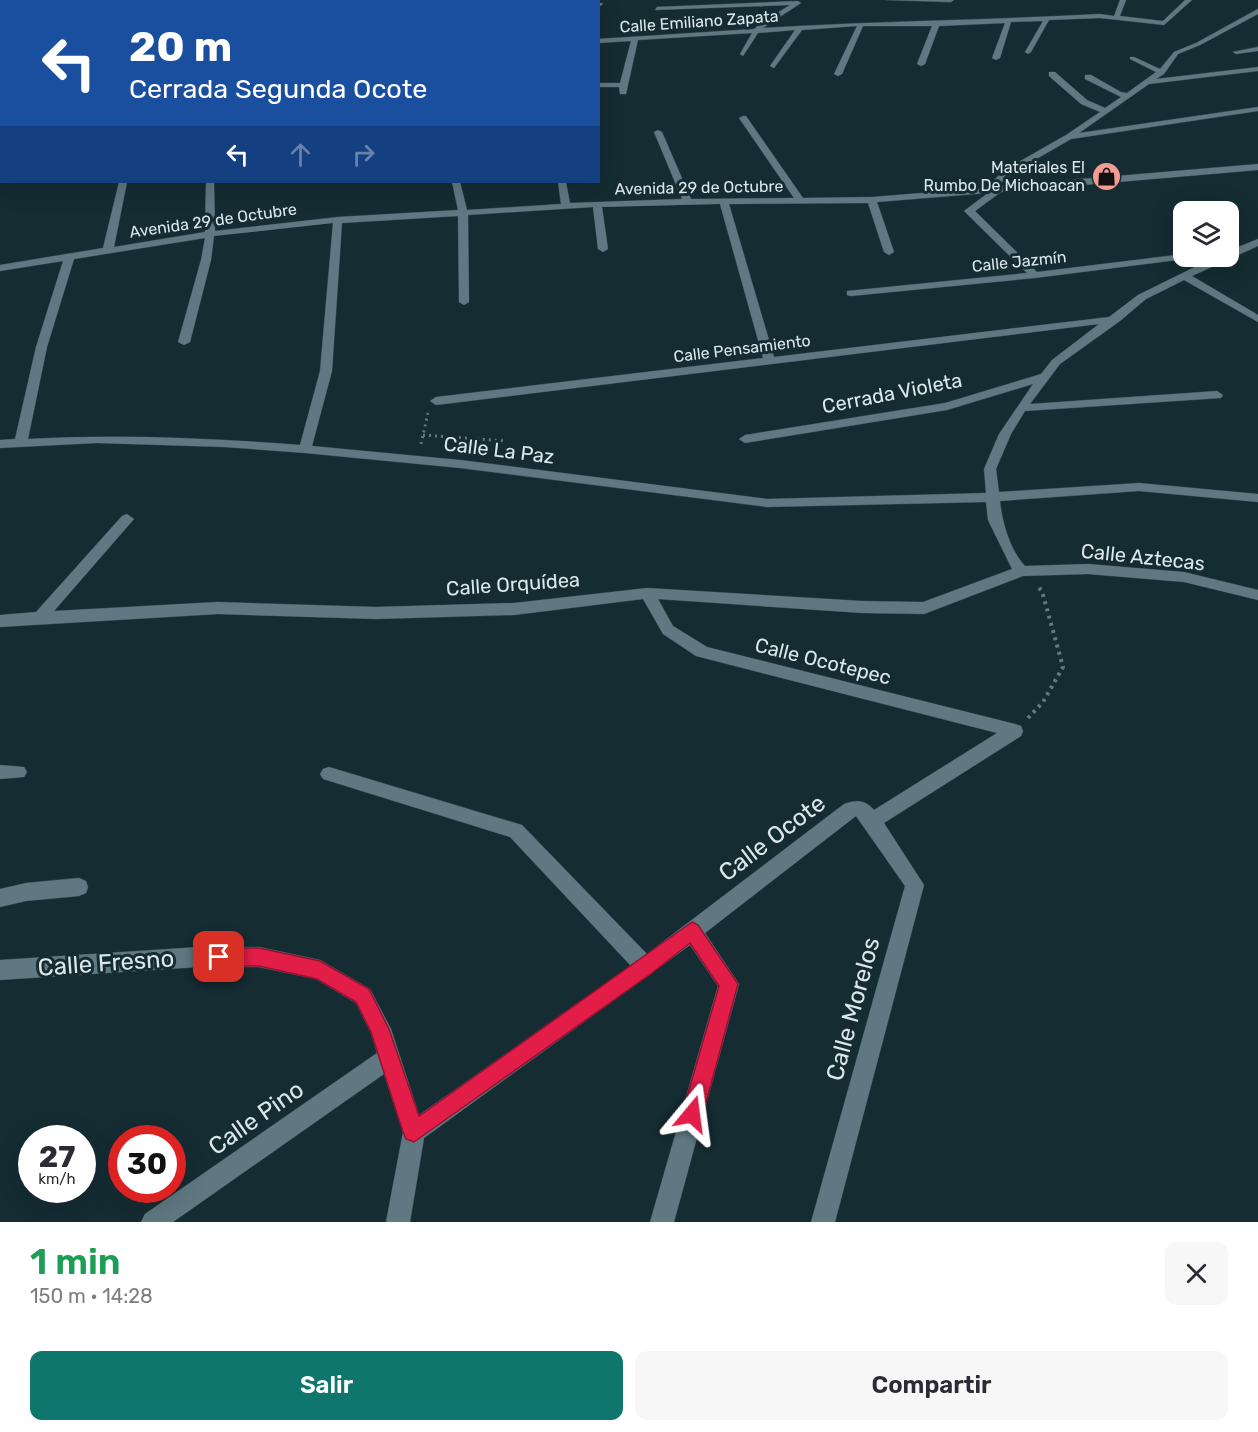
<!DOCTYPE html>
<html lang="es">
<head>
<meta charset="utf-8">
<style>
  :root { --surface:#fff; --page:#f7f7f7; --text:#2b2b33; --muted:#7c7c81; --accent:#0f766e }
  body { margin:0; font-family:Rubik,sans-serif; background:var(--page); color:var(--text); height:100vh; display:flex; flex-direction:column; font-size:22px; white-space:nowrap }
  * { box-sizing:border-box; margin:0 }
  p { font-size:20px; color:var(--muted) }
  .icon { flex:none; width:33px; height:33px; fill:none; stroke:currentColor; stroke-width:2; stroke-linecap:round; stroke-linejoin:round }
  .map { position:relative; height:1222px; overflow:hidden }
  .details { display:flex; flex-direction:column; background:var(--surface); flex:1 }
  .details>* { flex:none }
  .top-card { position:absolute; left:0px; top:0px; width:600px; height:183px; box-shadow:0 6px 24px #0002; background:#1a4fa0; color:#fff; overflow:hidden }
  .tools { position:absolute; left:1173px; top:201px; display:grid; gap:12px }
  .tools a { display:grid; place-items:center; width:66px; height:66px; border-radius:12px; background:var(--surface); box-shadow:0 6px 24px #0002; font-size:30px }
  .speed { position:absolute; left:18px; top:1125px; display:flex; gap:12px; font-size:30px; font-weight:700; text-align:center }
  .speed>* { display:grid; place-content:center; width:78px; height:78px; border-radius:50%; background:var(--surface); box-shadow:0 6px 24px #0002; line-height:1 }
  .speed small { font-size:15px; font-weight:400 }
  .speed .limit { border:9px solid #d22; background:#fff; color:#111 }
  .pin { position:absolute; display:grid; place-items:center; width:51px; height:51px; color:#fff; margin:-26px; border-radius:12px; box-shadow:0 3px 9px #0006 }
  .me { position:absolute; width:66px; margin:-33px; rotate:16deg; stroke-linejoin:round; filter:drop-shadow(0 0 4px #0008) }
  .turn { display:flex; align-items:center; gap:21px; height:126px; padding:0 30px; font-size:27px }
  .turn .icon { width:78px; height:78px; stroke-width:2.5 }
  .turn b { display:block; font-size:42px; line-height:51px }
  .lanes { display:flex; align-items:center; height:57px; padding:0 30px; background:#0003; justify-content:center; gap:30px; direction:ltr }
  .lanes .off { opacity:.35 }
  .round { display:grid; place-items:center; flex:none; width:63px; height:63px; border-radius:12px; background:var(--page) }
  .headline { display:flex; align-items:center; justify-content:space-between; height:102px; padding:0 30px }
  h1 { font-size:36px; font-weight:600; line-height:45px; color:#1e9e55 }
  .action { display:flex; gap:12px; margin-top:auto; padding:12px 30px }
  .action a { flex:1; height:69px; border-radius:12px; background:var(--accent); color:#fff; font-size:24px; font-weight:600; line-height:69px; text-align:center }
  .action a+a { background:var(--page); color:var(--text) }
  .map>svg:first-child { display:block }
</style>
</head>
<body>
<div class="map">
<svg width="1258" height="1222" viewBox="0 0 1258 1222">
  <rect width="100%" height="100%" fill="#152c33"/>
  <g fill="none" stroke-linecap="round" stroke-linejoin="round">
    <defs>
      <path id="minor" d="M155,0L172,2H157Z
        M271,0H280L268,2Z
        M311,0H319L308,2Z
        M435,0H441L434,2Z
        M513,0H519L511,2Z
        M886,0H954L951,2Z
        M1120,0H1126L1120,16L1163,21L1185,0H1192L1164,25L1100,18L1049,20L1031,52L1028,54L1025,52L1043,21L1011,22L1000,58L996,60L992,58L1005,23L939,26L925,64L921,66L917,64L932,26H863L842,74L838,76L834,74L857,26L802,30L774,68L770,66L795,30L758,33L743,56L740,54L752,33L638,40L626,94H620L619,87H598V83H620L631,41L598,43V39L754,29L764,21L790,5L655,10L657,7L798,1L801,3L763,28C875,21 988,20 1100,14L1114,16Z
        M0,2L2,3V7L0,6Z
        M598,3H602L603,4L598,7Z
        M1258,9V14L1200,45L1178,54L1164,74L1156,79L1258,67V71L1149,84L1079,133L1258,107V111L1071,139L1014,172L997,186L1258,164V170L1001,192L975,211L1037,272L1184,254V256H1195L1193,258L1035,278L851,296L847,295V291L1027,273L964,211L988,193L877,202L894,252L889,255L884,252L868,203L729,204L774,357L1109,317L1138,295L1217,256H1228V251L1258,239V246L1192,276L1258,315V322L1184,280L1146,299L1120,321L1060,364L1030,404L1217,391L1223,395L1221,398L1025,411L1011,434L996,469L999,492L1139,483L1258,494V502L1139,491L1000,501C1002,522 1010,550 1025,566L1088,564L1184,572L1258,590V600L1184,582L1088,574L1023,576L924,614L862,613L658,599L673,626L707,647L1015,724L1021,726L1023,731L1021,736L884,823L924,885L835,1222H811L905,886L856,816L705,933L739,984L674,1222H650L718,986L690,945L424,1138L410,1222H386L403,1132L384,1074L173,1222H141L145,1214L377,1053L371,1033L356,1003L316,979L259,967H199L0,980V960L199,947H259L320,960L370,989L391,1029L419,1115L631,966L510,837L323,779L320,774L323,769L329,767L522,825L647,954L844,804C855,800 865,799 874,810L997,733L696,656L663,634L643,599L514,615L376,619L218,614L0,627V615L36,612L122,516L127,514L134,519L54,611L218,602L376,607L514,603L647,588L862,601L923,602L1012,569L988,520L986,502L767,507L460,468L305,453L224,447L97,443L0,448V440L15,439L36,347L63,261L0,271V265L103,248L119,182H127L114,247L205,232L206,182H214L215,231L338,217L458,210L452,182H460L467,210L561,204L558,182H566L570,203L682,199L654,132L658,130L662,132L691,199L794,198L739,118L743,116H746L803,198L872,197L984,188L1008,168L1066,135L1100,112L1081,104L1049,76V72H1055L1087,100L1105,108L1121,97L1085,79V75H1091L1121,92L1127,93L1156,72L1130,59V57H1134L1160,69L1174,52L1196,43ZM720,204L763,358L436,397L430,401L436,405L1099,324L1052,360L1041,374L945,403L745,435L739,439L745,443L947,410L1033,384L999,434L984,469L986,493L767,499L460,460L312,446L332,371L342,223L458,216L459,302L464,305L469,302L468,215L593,207L598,249L603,252L608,249L602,207ZM333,223L320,371L300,445C209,438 119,434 28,439L47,347L74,259L205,238L201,260L178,342L184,345L190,342L211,260L214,236Z
        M0,20H2V24H0Z
        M1258,47V51L1236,54L1233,52Z
        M0,50H2V54H0Z
        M0,77H2V81H0Z
        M0,765L24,767L27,772L24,777L0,779Z
        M79,878L86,881L88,887L86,893L79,896L26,901L0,907V889L26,883Z"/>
    </defs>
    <!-- minor casing -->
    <use href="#minor" stroke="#34474d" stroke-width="1"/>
    <!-- path-far1 -->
    <path stroke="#65787e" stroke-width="3" stroke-dasharray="2 4" stroke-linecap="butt" d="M423,435L505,441
      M421,444L428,413"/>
    <!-- path -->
    <path stroke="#65787e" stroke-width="4" stroke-dasharray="3 4.5" stroke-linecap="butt" d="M1028,718L1043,702L1063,667L1042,591L1039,588"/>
    <!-- minor -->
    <use href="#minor" fill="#5f7881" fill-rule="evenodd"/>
  </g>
  <!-- route -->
  <path fill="#e11d48" stroke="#92132f" stroke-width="1.5" d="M692,922L698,925L738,984L703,1114L700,1121L692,1124L685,1121L682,1114L719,986L690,943L652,973L414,1142L406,1139L403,1132L371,1032L356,1002L317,979L259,966H219L213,964L210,957L213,951L219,948H259L320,961L369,989L389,1029L419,1116Z"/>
  <!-- icons -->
  <defs>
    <symbol id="shop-disc" viewBox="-11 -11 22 22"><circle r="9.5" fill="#f59c94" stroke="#152c33"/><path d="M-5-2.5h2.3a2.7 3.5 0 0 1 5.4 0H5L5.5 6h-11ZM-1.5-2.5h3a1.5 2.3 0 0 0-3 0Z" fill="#111"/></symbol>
  </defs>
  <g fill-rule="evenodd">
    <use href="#shop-disc" x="1090" y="160" width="33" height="33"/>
  </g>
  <g text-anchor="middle" stroke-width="6" stroke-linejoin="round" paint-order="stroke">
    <!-- far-street labels -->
    <g font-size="16" fill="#dae8ed" stroke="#152c33">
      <text transform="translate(699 21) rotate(-4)" y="6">Calle Emiliano Zapata</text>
      <text transform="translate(699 187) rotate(-1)" y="6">Avenida 29 de Octubre</text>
      <text transform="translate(213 220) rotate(-8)" y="6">Avenida 29 de Octubre</text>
      <text transform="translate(1019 261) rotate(-6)" y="6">Calle Jazmín</text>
      <text transform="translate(742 348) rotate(-7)" y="6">Calle Pensamiento</text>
    </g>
    <!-- far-poi labels -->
    <g font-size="16" fill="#dae8ed" stroke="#152c33" text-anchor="end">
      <text x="1085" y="173">Materiales El<tspan x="1085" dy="18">Rumbo De Michoacan</tspan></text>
    </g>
    <!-- street labels -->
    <g font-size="20" fill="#dae8ed" stroke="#152c33">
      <text transform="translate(892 393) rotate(-11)" y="7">Cerrada Violeta</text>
      <text transform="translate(499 450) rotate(7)" y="7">Calle La Paz</text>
      <text transform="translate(1143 557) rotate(6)" y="7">Calle Aztecas</text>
      <text transform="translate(513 584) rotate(-4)" y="7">Calle Orquídea</text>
      <text transform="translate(823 661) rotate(14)" y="7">Calle Ocotepec</text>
    </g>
    <!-- near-street labels -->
    <g font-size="24" fill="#dae8ed" stroke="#152c33">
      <text transform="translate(772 838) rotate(-37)" y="8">Calle Ocote</text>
      <text transform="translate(106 963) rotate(-4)" y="8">Calle Fresno</text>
      <text transform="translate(853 1009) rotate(-75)" y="8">Calle Morelos</text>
      <text transform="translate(256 1118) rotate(-35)" y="8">Calle Pino</text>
    </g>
  </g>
</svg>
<div class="tools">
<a><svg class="icon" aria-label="layers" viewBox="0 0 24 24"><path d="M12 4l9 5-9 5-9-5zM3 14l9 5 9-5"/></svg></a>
</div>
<div class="speed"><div>27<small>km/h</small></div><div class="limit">30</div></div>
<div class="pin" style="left:219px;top:957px;background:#d93025"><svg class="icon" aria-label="arrive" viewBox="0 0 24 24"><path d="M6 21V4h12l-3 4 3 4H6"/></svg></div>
<svg class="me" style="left:692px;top:1114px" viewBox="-20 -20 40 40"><path d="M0-17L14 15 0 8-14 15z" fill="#e11d48" stroke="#fff" stroke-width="4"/></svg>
<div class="top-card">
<div class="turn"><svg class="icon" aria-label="left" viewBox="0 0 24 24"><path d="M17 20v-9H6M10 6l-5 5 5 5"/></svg><div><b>20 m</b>Cerrada Segunda Ocote</div></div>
<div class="lanes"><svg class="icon" aria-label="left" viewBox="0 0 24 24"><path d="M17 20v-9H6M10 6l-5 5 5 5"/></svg><svg class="icon off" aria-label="ahead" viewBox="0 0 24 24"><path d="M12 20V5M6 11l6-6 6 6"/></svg><svg class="icon off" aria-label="right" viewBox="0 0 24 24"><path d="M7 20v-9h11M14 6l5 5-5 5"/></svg></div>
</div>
</div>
<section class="details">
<div class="headline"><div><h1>1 min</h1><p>150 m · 14:28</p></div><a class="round"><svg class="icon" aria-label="close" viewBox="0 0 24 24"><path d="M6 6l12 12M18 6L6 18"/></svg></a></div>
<div class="action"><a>Salir</a><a>Compartir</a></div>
</section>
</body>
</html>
